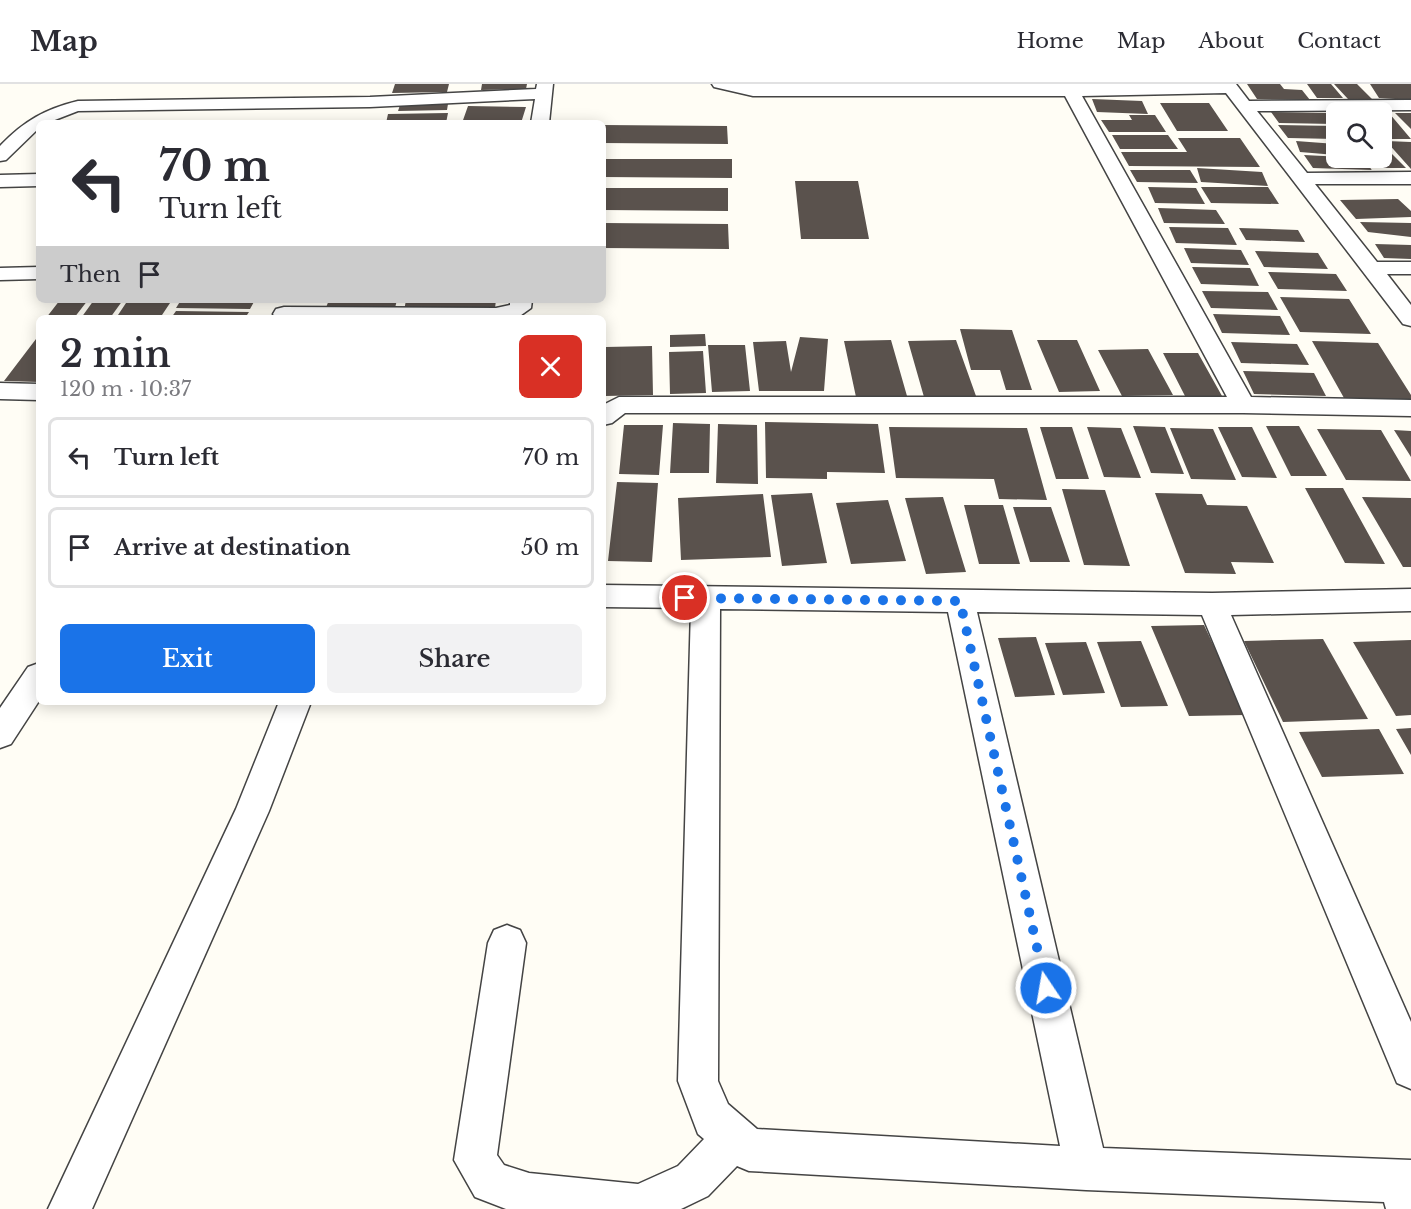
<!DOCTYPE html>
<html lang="en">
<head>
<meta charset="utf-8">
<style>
  :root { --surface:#fff; --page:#f2f2f3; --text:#2b2b33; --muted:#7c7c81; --line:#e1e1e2; --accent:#1a73e8 }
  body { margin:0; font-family:"Libre Baskerville",serif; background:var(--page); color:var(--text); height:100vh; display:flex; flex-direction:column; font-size:22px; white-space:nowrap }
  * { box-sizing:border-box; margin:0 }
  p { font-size:20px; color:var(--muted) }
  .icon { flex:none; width:33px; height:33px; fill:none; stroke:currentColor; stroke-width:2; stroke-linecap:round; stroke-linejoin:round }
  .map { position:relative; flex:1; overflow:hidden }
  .sheet { position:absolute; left:36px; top:231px; width:570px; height:390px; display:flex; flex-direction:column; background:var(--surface); border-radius:9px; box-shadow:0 3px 15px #0003 }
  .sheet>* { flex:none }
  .hud { position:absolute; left:36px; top:36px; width:570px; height:183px; border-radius:9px; box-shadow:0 3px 15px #0003; background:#fff; color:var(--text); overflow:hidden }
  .controls { position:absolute; left:1326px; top:18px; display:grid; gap:12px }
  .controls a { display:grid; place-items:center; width:66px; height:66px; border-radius:9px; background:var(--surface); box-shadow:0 3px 15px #0003; font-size:30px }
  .pin { position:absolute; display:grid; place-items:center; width:51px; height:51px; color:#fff; margin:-26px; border:3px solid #fff; border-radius:50%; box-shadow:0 2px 6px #0007 }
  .me { position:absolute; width:66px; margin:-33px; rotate:348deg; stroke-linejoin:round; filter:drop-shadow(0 0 4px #0008) }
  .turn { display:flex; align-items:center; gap:21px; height:126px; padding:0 24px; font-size:27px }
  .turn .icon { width:78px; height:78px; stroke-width:2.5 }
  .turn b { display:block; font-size:42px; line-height:51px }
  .then { display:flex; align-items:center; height:57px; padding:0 24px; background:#0003; gap:12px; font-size:22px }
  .round { display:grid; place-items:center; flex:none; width:63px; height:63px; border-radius:9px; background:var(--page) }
  .head { display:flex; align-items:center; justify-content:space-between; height:102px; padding:0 24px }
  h1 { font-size:36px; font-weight:600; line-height:45px }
  .button { display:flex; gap:12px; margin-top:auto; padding:12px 24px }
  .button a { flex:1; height:69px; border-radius:9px; background:var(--accent); color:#fff; font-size:24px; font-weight:600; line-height:69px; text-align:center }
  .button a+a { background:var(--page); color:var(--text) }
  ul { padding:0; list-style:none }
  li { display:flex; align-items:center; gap:18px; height:81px; margin:0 12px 9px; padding:0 12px; border:3px solid var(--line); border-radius:9px }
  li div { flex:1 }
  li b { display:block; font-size:22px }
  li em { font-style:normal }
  header { display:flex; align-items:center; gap:36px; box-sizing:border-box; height:84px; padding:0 30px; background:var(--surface); border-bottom:2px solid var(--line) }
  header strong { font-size:28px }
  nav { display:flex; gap:33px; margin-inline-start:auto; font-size:21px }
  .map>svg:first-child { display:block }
</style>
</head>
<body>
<header>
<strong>Map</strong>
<nav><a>Home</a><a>Map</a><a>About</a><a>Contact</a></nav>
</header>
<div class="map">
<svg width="1411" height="1125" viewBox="0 0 1411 1125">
  <rect width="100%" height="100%" fill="#fffdf5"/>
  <!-- building -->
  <path fill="#5a524d" d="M395,0H449L447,8L392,9Z
    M482,0H527L526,5L481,6Z
    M1247,0H1280L1284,5L1302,6L1310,16L1257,15Z
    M1307,0H1331L1343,14H1317Z
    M1334,0H1357L1372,15H1348Z
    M1370,0H1411V16L1379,14Z
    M1092,15L1142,17L1148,30L1097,28Z
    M1160,19H1209L1228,47H1177Z
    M448,20L447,26L398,27L400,21Z
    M468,22L526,23L521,39H462Z
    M1271,28L1326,29L1335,40L1279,39Z
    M448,29L446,39H386L388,30Z
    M1382,29H1389L1411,55H1386L1382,50Z
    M1395,29H1411V45Z
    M1129,31H1155L1166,48H1109L1101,36H1132Z
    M603,41L727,42L728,60L603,59Z
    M1278,41L1336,42V55L1288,54Z
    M1112,51H1168L1178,65H1120Z
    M1178,54H1240L1260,83L1129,82L1121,68H1187Z
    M1296,57L1336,60V71L1300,68Z
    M1386,57L1411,58V85Z
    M1382,60L1406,84H1379L1369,74H1382Z
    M1304,71L1362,74L1372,86L1313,84Z
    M603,75H732V94L603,93Z
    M1197,84L1262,88L1268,102L1201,98Z
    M1130,86H1190L1198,99L1137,98Z
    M795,97H858L869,155H801Z
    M1148,103L1196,104L1205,120L1155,119Z
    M1201,103H1268L1279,120L1211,119Z
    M603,104H728V127L603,126Z
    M1398,115L1411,127V133L1356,135L1340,116Z
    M1158,124L1216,126L1225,140L1164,139Z
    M1360,138L1411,139V153L1368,148Z
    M603,139L728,140L729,165L603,164Z
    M1169,143L1228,144L1237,161L1176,159Z
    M1239,144L1298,146L1305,158L1246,156Z
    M1375,160L1411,161V175L1384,174Z
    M1184,164L1241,166L1249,181L1191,179Z
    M1255,167L1318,169L1328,185L1264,183Z
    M1192,183L1250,184L1259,202L1201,200Z
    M1268,188L1336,190L1347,207L1278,205Z
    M1202,207L1268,208L1278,226L1211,224Z
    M1280,213L1349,215L1371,250L1300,248Z
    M60,216H88L74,234H46Z
    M94,216H123L110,234H81Z
    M128,216H172L160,234H116Z
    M181,216H255L250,225L176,224Z
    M329,216H397L395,224L325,226Z
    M406,216H496L495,224L404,227Z
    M176,227L249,228L245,234H171Z
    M1213,230L1280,232L1290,251L1222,249Z
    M960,245L1012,246L1032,306H1006L1000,286H971Z
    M705,250L706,262L670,263V251Z
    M800,253L828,255L824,307H759L753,258L786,257L791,288Z
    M36,255H39V298L4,297Z
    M891,256L907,312L856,313L844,257Z
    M956,256L976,312L924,313L908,257Z
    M1037,256H1077L1100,307L1059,308Z
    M1312,257L1378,259L1411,311V316L1344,314Z
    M1231,258L1297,260L1309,281L1241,279Z
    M708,261H745L750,307L712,308Z
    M652,262L653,311L605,312L606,263Z
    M1148,265L1173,311L1122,312L1098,266Z
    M703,267L706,309L670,310L669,268Z
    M1163,269H1198L1222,312H1185Z
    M1243,287L1314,289L1326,312L1254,310Z
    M765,338L878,340L885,389L827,388V395L766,394Z
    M673,339L710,340L709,389H670Z
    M718,340L757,341L758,400L716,399Z
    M624,341H663L659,391L619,390Z
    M1133,342L1165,343L1184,390L1151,389Z
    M1266,342H1299L1327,392H1291Z
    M889,343L1027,344L1047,416L999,415L994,395L896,394Z
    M1040,343H1072L1089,395H1056Z
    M1087,343L1121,344L1141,394L1104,393Z
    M1218,343H1252L1277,394L1242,393Z
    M1170,344L1213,345L1236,396L1191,395Z
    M1317,345L1381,346L1411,397L1346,396Z
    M1394,346L1411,347V373Z
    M617,398L658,399L652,478L608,477Z
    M1305,404H1343L1385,480L1345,479Z
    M1062,405L1105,406L1130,482L1084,481Z
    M812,409L827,479L782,482L771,411Z
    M1155,409L1202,410L1207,421L1247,422L1274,479L1231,478L1236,490L1185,489Z
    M763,410L771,473L681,476L678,414Z
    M943,413L966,488L926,490L905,414Z
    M1362,413L1411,414V483H1403Z
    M888,416L906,477L851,480L836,419Z
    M964,421H1003L1020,480H979Z
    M1013,423H1051L1070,478H1030Z
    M1204,541L1246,631L1189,632L1151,542Z
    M1036,553L1055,611L1015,613L998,554Z
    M1323,555L1368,635L1283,638L1244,557Z
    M1411,556V631L1396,632L1353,558Z
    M1141,557L1168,622L1121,623L1097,558Z
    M1086,558L1105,609L1063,611L1045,559Z
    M1411,644V671L1396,645Z
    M1379,645L1404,690L1322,693L1299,648Z"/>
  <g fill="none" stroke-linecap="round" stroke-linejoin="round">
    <defs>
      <path id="minor" d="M537,0H553L549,39H531L535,15L370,23L78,27L47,39H39V44L6,76L0,77V62C24,37 45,25 78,17L370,13L536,5Z
        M712,0H1236L1249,17L1411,16V26L1257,27L1307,89L1411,88V100H1315L1377,178H1411V190H1387L1411,221V242L1403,240L1226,9L1082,12L1251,313L1411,316V332L1243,329H625L612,339L603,341V321L619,313H1227L1065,12H753L714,3Z
        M39,90V102L0,103V91Z
        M39,183V195L0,196V184Z
        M510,216H532L531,224L517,234H276L273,230L276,225L284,223L496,224L510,221Z
        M0,299L39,300V316L0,315Z
        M603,501L1212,509L1411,505V527L1231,531L1411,938V1005L1397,999L1202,531L977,528L1103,1064L1411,1076V1125H1386L1384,1118L1086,1106L749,1087L737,1082L708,1112L681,1125H506L475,1113L454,1076L488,859L494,846L507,841L520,846L526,859L497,1071L504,1081L529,1089L638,1100L678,1082L704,1055L698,1050L678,997L691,524L603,523ZM720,525L948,528L1060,1062L757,1045L728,1020L718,997Z
        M39,579V617L11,660L0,664V624L28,583Z
        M279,618H311L269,727L92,1125H48L236,725Z"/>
    </defs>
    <!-- minor casing -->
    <use href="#minor" stroke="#444" stroke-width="3"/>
    <!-- minor -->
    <use href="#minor" fill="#fff" fill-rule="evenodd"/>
  </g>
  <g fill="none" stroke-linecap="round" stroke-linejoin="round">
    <!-- route -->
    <path stroke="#1a73e8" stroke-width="10" stroke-dasharray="0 18" d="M685,514L960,517L1046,904"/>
  </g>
</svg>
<div class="controls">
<a><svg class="icon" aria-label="search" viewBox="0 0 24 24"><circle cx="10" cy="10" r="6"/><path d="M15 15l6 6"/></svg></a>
</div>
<div class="pin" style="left:685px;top:514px;background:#d93025"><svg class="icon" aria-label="arrive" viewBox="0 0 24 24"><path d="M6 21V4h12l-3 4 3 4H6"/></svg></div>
<svg class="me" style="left:1046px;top:904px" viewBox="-20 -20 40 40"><circle r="17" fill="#1a73e8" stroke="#fff" stroke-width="3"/><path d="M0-11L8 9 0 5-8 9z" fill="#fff"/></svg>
<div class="hud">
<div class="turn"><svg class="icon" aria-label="left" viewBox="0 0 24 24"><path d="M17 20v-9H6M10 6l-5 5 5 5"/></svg><div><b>70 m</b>Turn left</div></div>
<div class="then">Then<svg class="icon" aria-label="arrive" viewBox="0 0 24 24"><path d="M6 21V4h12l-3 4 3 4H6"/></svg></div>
</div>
<section class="sheet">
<div class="head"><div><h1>2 min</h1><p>120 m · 10:37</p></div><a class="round" style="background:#d93025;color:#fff"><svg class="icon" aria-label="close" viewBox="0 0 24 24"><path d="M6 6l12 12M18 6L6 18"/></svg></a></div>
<ul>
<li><svg class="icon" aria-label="left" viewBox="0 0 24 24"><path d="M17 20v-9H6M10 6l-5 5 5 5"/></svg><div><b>Turn left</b></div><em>70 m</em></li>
<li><svg class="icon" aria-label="arrive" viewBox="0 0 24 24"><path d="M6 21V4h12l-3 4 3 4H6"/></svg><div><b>Arrive at destination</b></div><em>50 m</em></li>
</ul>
<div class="button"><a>Exit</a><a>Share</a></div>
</section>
</div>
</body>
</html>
